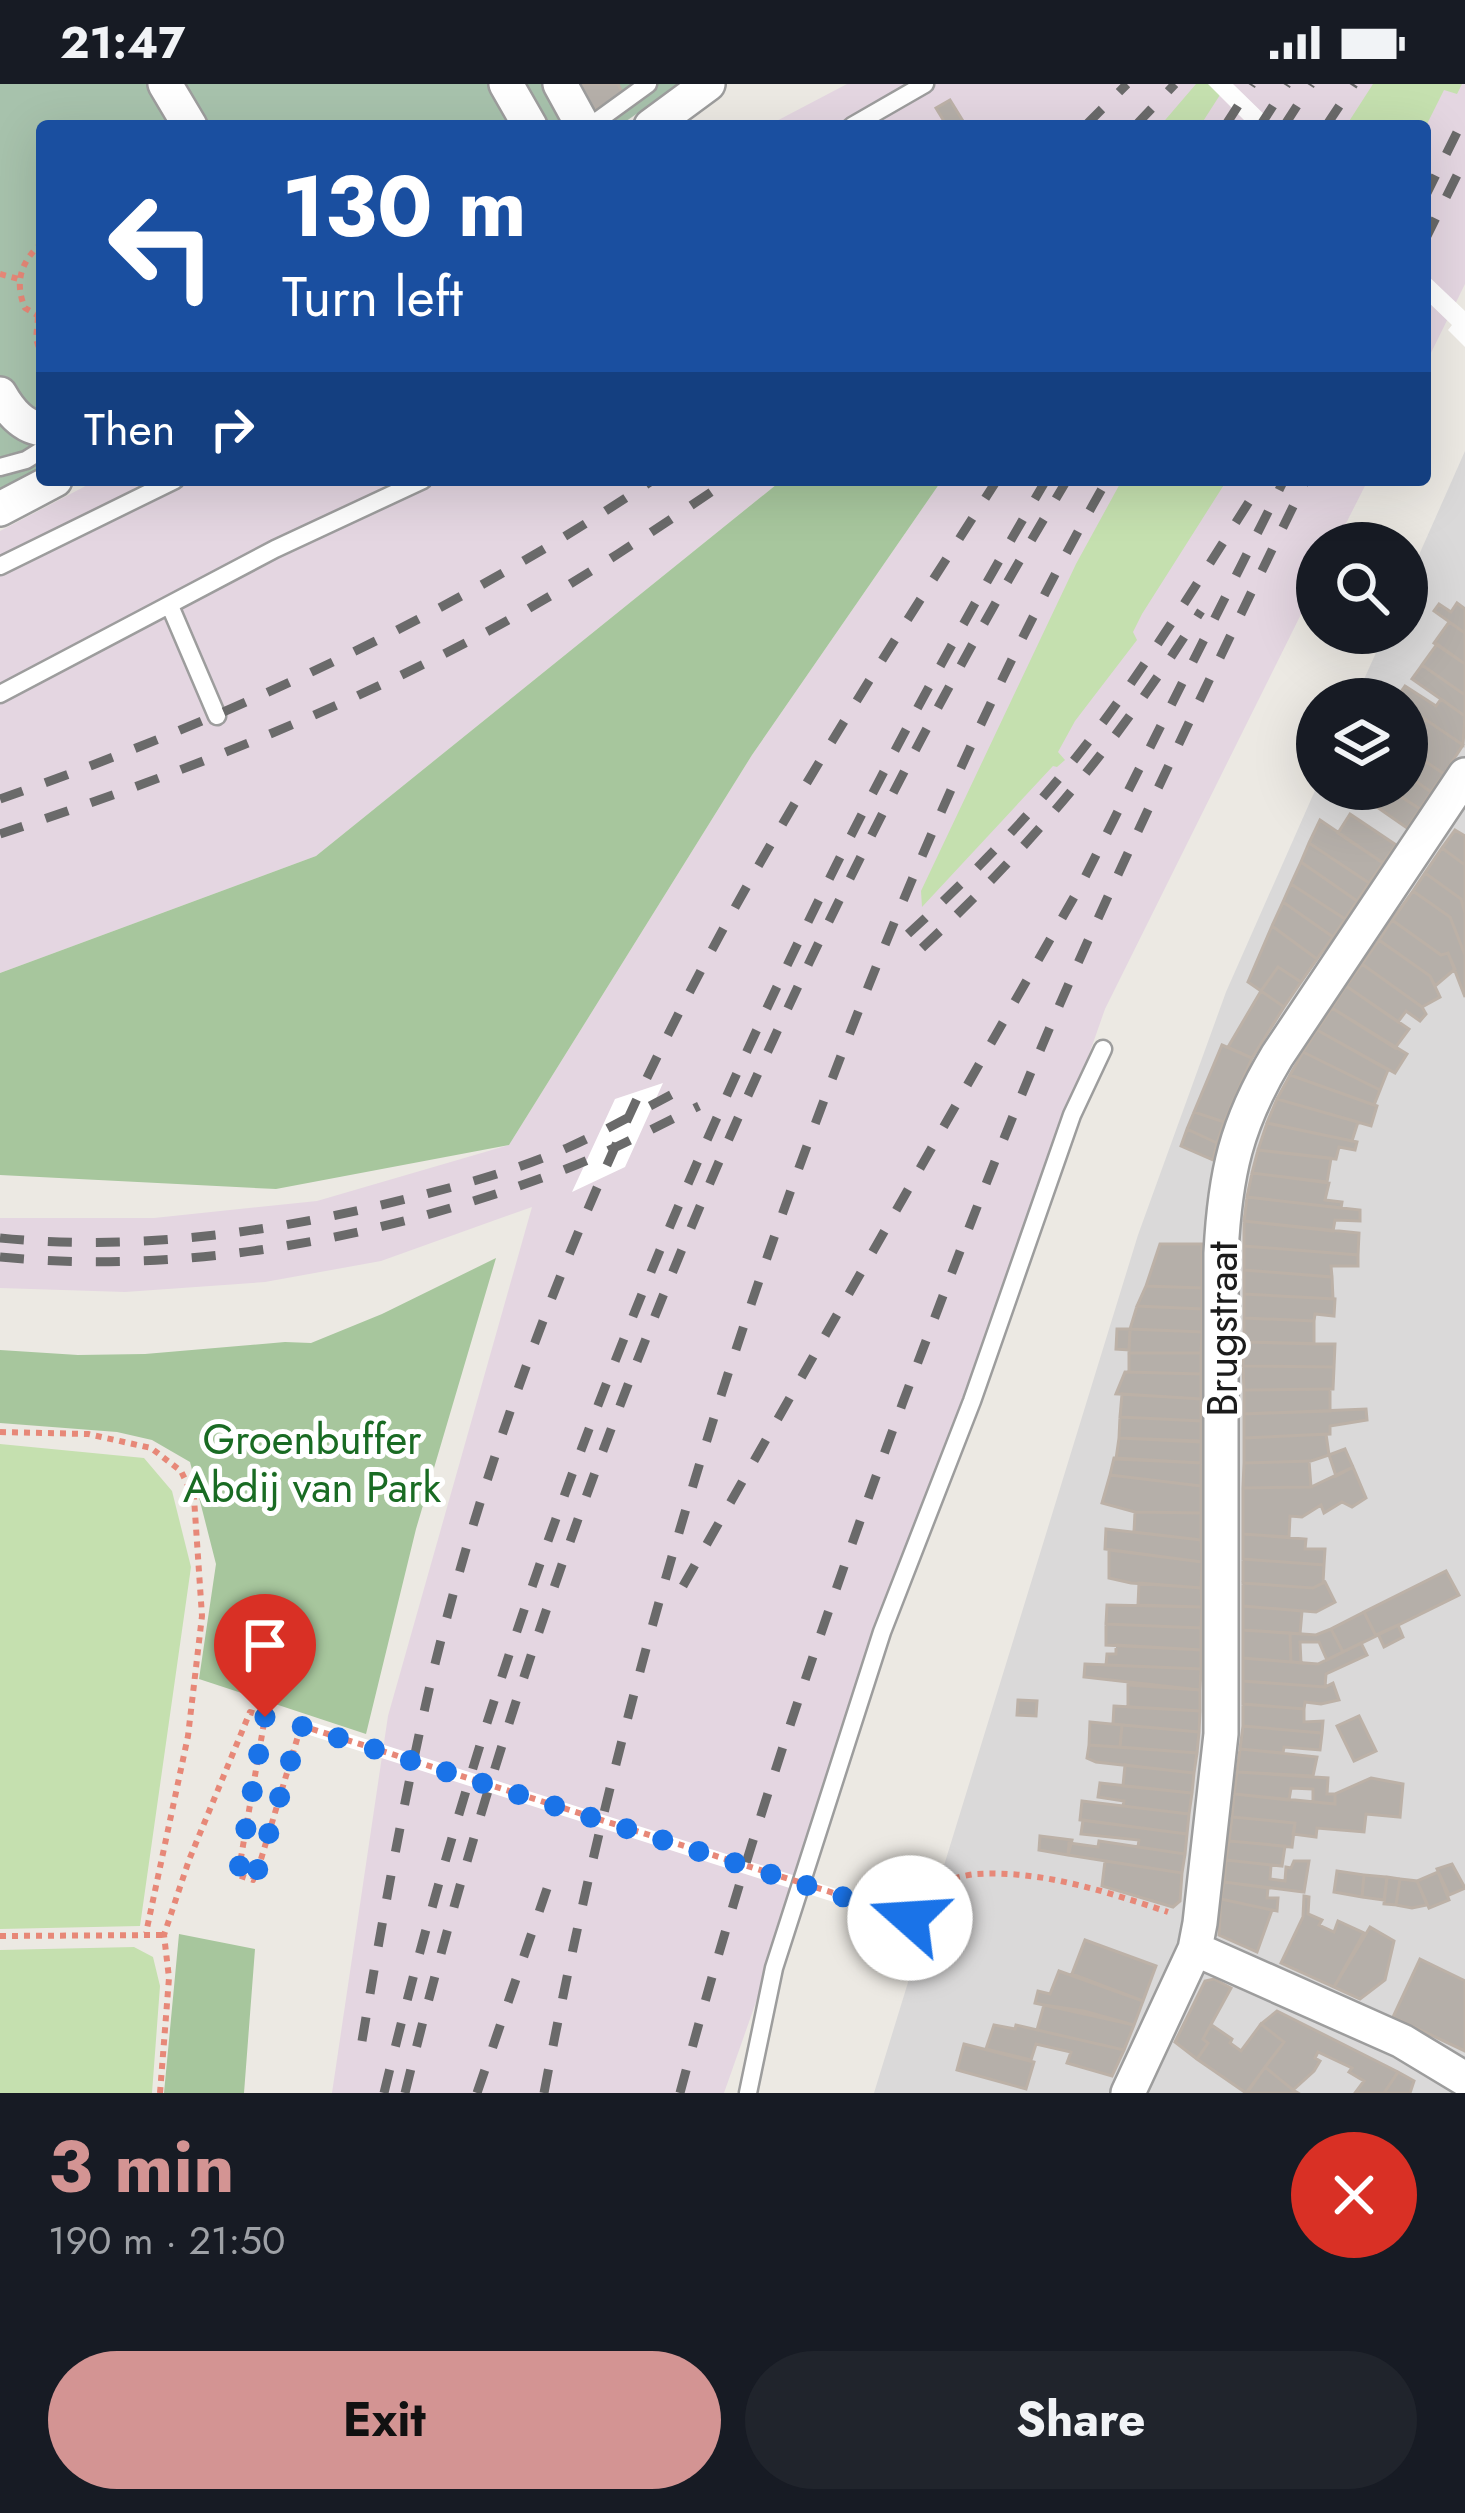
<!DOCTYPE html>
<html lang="en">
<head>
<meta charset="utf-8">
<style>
  :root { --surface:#171b24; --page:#20242c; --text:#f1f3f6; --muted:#9ea1a6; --accent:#d39493 }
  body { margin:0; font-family:Jost,sans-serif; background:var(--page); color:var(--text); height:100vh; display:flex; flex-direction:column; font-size:45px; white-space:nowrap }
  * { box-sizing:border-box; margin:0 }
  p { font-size:39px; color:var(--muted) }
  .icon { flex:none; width:66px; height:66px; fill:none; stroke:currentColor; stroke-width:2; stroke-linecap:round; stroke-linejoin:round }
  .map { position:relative; height:2009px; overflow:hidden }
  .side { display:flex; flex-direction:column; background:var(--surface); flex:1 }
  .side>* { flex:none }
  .hud { position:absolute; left:36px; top:36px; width:1395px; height:366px; border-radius:12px; box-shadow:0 12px 48px #0002; background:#1a4fa0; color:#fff; overflow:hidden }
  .tools { position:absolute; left:1296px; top:438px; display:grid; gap:24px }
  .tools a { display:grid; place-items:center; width:132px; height:132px; border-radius:50%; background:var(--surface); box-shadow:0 12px 48px #0002; font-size:60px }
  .pin { position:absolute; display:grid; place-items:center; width:102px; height:102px; color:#fff; margin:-123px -51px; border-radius:50% 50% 50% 0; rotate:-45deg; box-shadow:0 0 12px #0007 }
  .pin .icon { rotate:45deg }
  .me { position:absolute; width:132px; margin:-66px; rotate:289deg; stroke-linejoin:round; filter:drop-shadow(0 0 9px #0008) }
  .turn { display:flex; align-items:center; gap:42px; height:252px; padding:0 48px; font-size:54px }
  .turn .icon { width:156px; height:156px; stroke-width:2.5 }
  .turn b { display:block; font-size:84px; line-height:102px }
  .then { display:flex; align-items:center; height:114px; padding:0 48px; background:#0003; gap:24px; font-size:45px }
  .round { display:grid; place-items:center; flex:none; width:126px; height:126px; border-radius:63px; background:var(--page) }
  .overview { display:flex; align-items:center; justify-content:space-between; height:204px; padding:0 48px }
  h1 { font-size:72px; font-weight:700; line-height:90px; color:var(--accent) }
  .action { display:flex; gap:24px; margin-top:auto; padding:24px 48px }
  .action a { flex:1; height:138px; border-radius:72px; background:var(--accent); color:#111; font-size:48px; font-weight:700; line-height:138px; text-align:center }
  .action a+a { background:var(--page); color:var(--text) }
  .status { display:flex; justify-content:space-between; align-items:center; height:84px; padding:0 60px; background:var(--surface); direction:ltr }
  .status svg { height:33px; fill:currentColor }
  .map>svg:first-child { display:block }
</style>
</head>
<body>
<div class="status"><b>21:47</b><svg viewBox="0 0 49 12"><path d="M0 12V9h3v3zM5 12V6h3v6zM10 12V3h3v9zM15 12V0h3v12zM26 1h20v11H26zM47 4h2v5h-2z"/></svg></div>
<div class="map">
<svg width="1465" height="2009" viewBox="0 0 1465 2009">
  <rect width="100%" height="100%" fill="#ece9e3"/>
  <!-- residential -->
  <path fill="#dad9d9" d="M1465,367V2009H874L1138,1151L1226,908L1317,702V705H1407V615H1355L1385,549H1407V498Z"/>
  <!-- industrial -->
  <path fill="#e4d6e1" d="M847,0H1465V200L1425,281V42H767Z
    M97,396H782L316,772L0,889V447Z
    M942,396H1368L1336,459H1317V498L1105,925L724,2009H332L388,1632L532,1123L381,1177L265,1198L125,1208L0,1204V1134H154L317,1117L509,1061L752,671Z"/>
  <!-- grass -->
  <path fill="#c5e0af" d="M1196,0H1227L1200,42H1160Z
    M1373,0H1462L1457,10L1444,6L1425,44L1346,42Z
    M1122,396H1227L1142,530L1133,548L1137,556L1075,637L1058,668L1065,676L1057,683L1053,682L922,823L921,807L1076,480Z
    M0,1360L144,1374L172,1407L191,1483L140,1842L0,1845Z
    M134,1863L153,1873L160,1902L152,2009H0V1866Z"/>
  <!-- forest -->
  <path fill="#a7c69d" d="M782,396H942L752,671L509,1061L276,1105L0,1091V889L316,772Z
    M496,1174L416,1445L366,1650L199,1595L216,1480L190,1378L152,1356L117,1348L0,1339V1266L78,1271L145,1270L285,1258L311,1259L382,1230Z
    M179,1850L255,1865L244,2009H164Z"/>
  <!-- cemetery -->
  <path fill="#a7c2ac" d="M0,0H680L619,42H42V390L0,414Z"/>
  <!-- pier -->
  <path fill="#fff" d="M1208,0H1233L1276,42H1250Z
    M1425,189L1465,227V263L1448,246L1452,241L1425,215Z
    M663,999L625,1083L572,1108L615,1015Z
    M309,1637L918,1831L915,1844L303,1649Z"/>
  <!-- building -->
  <path fill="#b5afa9" stroke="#bcb1a7" stroke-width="3" d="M583,0H618L623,10L593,27L578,3Z
    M950,16L966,42H947L936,24Z
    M1457,519L1465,525V549L1434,527L1439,520L1451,528Z
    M1449,538L1465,549V580L1434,559Z
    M1437,560L1465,580V611L1422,581Z
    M1422,581L1465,611V632L1412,595Z
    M1405,602L1436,622L1441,615L1465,632L1463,661L1407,623V615H1396Z
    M1407,623L1463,661L1444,690L1407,665Z
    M1407,665L1444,690L1431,708L1407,691Z
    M1407,691L1431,708L1420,725L1389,705H1407Z
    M1351,705H1389L1420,725L1407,744Z
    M1350,730L1396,761L1383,779L1338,749Z
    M1320,736L1383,779L1369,799L1309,759Z
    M1455,746L1465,752V781L1442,764Z
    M1309,759L1369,799L1357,817L1301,778Z
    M1442,764L1465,781V829L1461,815L1425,789Z
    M1301,778L1357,817L1345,835L1291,800Z
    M1425,789L1461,815L1465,829V871L1450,833L1413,807Z
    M1291,800L1345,835L1333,853L1283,818Z
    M1413,807L1450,833L1465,871V913L1448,869L1441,871L1392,836Z
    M1283,818L1333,853L1317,875L1272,842Z
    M1392,836L1441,871L1448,869L1455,885L1435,902L1430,892L1379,856Z
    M1272,842L1317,875L1301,898L1278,883L1261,907L1248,898Z
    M1379,856L1430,892L1440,913L1422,923L1362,880Z
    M1362,880L1422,923L1426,930L1420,937L1406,927L1398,938L1346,902Z
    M1278,883L1301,898L1284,923L1261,907Z
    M1346,902L1409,945L1395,964L1332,924Z
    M1261,907L1284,923L1252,974L1228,963Z
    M1332,924L1407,970L1395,989L1317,946Z
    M1317,946L1388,986L1380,1006L1303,968Z
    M1222,961L1252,974L1224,1038L1194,1028Z
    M1303,968L1380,1006L1374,1021L1290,991Z
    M1290,991L1377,1022L1371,1042L1277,1015Z
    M1277,1015L1358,1038L1352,1057L1267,1039Z
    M1194,1028L1224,1038L1217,1059L1187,1045Z
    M1267,1039L1271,1040L1357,1058L1355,1066L1339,1063L1336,1075L1258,1066Z
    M1187,1045L1217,1059L1213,1076L1181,1062Z
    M1258,1066L1331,1074L1327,1098L1252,1089Z
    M1252,1089L1329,1099L1325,1116L1342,1118L1341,1124L1247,1113Z
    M1247,1113L1360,1126V1137L1335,1136L1333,1147L1244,1137Z
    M1244,1137L1359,1149L1358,1171L1244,1162Z
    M1160,1160H1202V1204L1146,1202Z
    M1244,1162L1358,1171V1182H1331L1332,1193L1244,1186Z
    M1244,1186L1332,1193L1333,1215L1244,1210Z
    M1146,1202L1202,1204V1225L1137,1222Z
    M1244,1210L1335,1215L1334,1232L1315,1230L1314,1237L1244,1234Z
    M1137,1222L1202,1225V1248L1130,1245Z
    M1244,1234L1314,1237V1260L1244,1258Z
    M1117,1245H1130L1129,1266L1116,1265Z
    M1130,1245L1202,1248L1201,1269H1129Z
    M1244,1258L1335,1260L1334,1283L1243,1282Z
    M1129,1269H1201V1290L1129,1288Z
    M1243,1282L1334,1283L1333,1305L1244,1306Z
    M1125,1288L1201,1290V1315L1116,1310Z
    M1330,1305V1327L1244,1330V1306Z
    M1122,1310L1201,1315V1337L1120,1333Z
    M1366,1325L1367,1336L1330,1342V1350L1244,1354V1330Z
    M1120,1333L1201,1337V1357L1119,1354Z
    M1326,1350L1329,1371L1311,1377L1244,1379V1354Z
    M1119,1354L1201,1358V1379L1116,1375Z
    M1345,1365L1353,1383L1336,1392L1329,1371Z
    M1114,1374L1201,1379V1402L1110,1391Z
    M1309,1377L1311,1403L1243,1404L1244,1379Z
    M1353,1383L1366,1414L1352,1423L1342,1418L1324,1429L1321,1421L1302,1433L1290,1432L1289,1453L1243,1450V1404L1311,1403Z
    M1110,1391L1201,1402V1429L1135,1428L1102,1419Z
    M1135,1428L1201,1429V1456L1134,1448Z
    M1106,1445L1201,1456L1202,1478L1105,1465Z
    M1243,1450L1306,1455L1305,1465H1325L1324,1481L1243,1475Z
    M1109,1466L1202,1478L1201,1504L1131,1499L1109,1494Z
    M1243,1475L1324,1481L1323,1499L1313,1504L1243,1499Z
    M1446,1487L1459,1511L1376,1552L1364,1528Z
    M1325,1498L1335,1518L1316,1528L1243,1522V1499L1313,1504Z
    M1139,1499L1201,1504L1202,1523L1138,1521Z
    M1107,1521L1202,1523L1201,1544L1106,1540Z
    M1243,1522L1302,1527L1300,1550L1243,1546Z
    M1364,1528L1376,1552L1343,1568L1331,1545Z
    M1106,1540L1201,1544V1566L1106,1561Z
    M1398,1541L1403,1553L1384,1563L1378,1550Z
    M1331,1545L1343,1568L1327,1576L1319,1558H1300L1301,1579L1291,1578L1290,1549L1316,1551Z
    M1243,1546L1290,1549L1291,1578L1243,1574Z
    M1361,1559L1367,1571L1326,1590L1325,1603L1243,1597V1574L1318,1580Z
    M1116,1561L1201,1566V1585L1106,1581L1107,1570H1116Z
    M1085,1580L1201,1585L1200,1606L1084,1593Z
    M1243,1597L1325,1603L1333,1599L1339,1616L1321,1620L1305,1618L1304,1625L1243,1620Z
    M1128,1601L1200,1606V1627L1128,1623Z
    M1018,1616L1037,1617L1036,1632L1017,1631Z
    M1243,1620L1304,1625V1638L1323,1637L1322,1649L1243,1642Z
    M1114,1622L1200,1627L1199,1648L1113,1640Z
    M1359,1632L1376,1667L1354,1677L1337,1642Z
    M1090,1638L1122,1641L1120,1663L1089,1661Z
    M1122,1641L1199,1648L1197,1669L1120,1663Z
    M1243,1642L1322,1649L1320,1666L1284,1663L1283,1669L1240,1665Z
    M1089,1661L1197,1669L1194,1689L1096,1678L1087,1674Z
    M1240,1665L1317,1673L1313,1692L1237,1688Z
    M1125,1681L1194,1689L1192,1709L1123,1702Z
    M1237,1688L1328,1694L1327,1710H1335V1720L1313,1718V1705L1291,1704L1289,1716L1234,1710Z
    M1371,1694L1403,1700L1400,1733L1366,1730L1364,1748L1317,1744L1316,1753L1293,1750L1295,1739L1232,1733L1234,1710L1335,1720V1710Z
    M1100,1699L1192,1709L1189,1730L1123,1722L1124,1717L1098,1713Z
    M1082,1717L1189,1730L1187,1750L1080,1736Z
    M1232,1733L1295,1739L1292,1763L1229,1757Z
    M1083,1736L1187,1750L1185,1770L1138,1763L1139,1756L1081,1750Z
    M1040,1752L1072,1756L1068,1771L1039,1766Z
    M1099,1757L1185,1770L1182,1789L1068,1771L1069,1759L1098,1763Z
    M1229,1757L1285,1762L1282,1782L1226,1776Z
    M1226,1776L1271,1781L1270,1795L1285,1797L1286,1783L1291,1784L1294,1777H1309L1304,1808L1224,1798Z
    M1105,1777L1182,1789L1180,1817L1173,1823L1102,1802Z
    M1452,1780L1465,1804L1449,1811L1437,1785Z
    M1337,1787L1364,1791L1362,1813L1334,1808Z
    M1438,1788L1449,1816L1429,1824L1417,1797Z
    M1364,1791L1387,1793L1384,1816L1362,1813Z
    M1387,1793L1400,1795L1396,1821L1384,1820Z
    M1400,1795L1417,1797L1427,1821L1412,1824L1396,1821Z
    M1224,1798L1268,1804L1267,1814H1278L1277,1827L1221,1815Z
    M1304,1812L1309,1813L1308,1830L1322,1836L1319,1841L1334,1848L1338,1837L1364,1849L1334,1903L1281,1879L1303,1833Z
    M1221,1815L1272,1826L1257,1868L1219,1851Z
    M1370,1843L1394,1857L1385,1896L1360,1915L1334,1903Z
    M1085,1856L1156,1882L1143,1917L1072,1890Z
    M1420,1875L1465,1897V1967L1393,1933Z
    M1059,1887L1143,1917L1134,1941L1035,1919L1038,1907L1050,1910Z
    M1214,1895L1231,1904L1203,1955L1208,1959L1197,1975L1175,1958L1205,1897Z
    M1044,1921L1084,1927L1134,1941L1124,1966L1037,1946Z
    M1277,1927L1398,1988L1384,2009H1355L1364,1997L1349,1988L1352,1984L1318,1968L1315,1974L1320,1977L1314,1987L1293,2006L1265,1983L1284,1958L1261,1940Z
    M1261,1940L1284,1958L1246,2009L1197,1975L1208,1959L1203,1955L1209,1944L1213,1942L1232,1955L1230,1959L1241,1967Z
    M994,1941L1015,1945L1016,1941L1124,1966L1112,1992L1067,1979L1071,1968L1036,1960L1031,1976L986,1965Z
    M964,1960L1034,1978L1026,2005L957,1986Z
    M1265,1983L1293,2006L1298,2009H1247Z
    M1398,1988L1414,1997L1410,2009H1384Z"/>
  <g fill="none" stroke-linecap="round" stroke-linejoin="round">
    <defs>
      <path id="lane" d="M590,42L648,0
        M852,42L925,0
        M0,383L26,376L42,366
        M0,482L175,396
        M170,522L217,632
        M0,610L275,465L423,396
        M748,2009L774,1884L882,1548L972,1317L1072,1031L1103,965"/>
      <path id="street" d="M165,0L190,42
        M506,0L530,42
        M560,0L583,42
        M651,42L708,0
        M0,310C9,326 22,343 42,345
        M0,425L55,396
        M1195,1865L1402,1957L1465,1995
        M1128,2009L1195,1865L1200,1839L1221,1650V1169C1225,1090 1236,1040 1277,972L1465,691"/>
    </defs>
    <!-- lane casing -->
    <use href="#lane" stroke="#9d9d9d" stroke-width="21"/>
    <!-- street casing -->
    <use href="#street" stroke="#9d9d9d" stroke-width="38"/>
    <!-- path -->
    <path stroke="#e78878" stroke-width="6" stroke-dasharray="6 6" stroke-linecap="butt" d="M42,159C21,177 14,198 25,224L42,234
      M0,190L19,195
      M38,233L36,255L42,273
      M0,1348L88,1350L151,1364L181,1387L194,1414L202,1532L188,1652L146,1849
      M894,1828L910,1834L921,1803C939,1799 958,1792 976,1790C1042,1786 1107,1808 1168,1828
      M0,1852L164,1851
      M160,2009L169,1894L164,1851L189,1776L250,1628L265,1633L238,1791L253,1796L259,1782L301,1642L312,1645"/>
    <!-- lane -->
    <use href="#lane" stroke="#fff" stroke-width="16"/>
    <!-- street -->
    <use href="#street" stroke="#fff" stroke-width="33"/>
    <!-- rail -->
    <path stroke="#6a6a6a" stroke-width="9" stroke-dasharray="24 24" stroke-linecap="butt" d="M1085,42L1127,0
      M1135,42L1175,0
      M1225,42L1252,0
      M1260,42L1287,0
      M1284,42L1311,0
      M1326,42L1354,0
      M1425,113L1465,32
      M1425,156L1465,75
      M0,715C230,634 450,532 653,396
      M0,750C162,696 321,635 473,555C562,509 646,452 729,396
      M908,850C978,786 1044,718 1101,641C1159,563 1210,478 1263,396
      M922,864C1036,758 1117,659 1201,527
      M0,1154C137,1168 277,1148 410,1114C462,1101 517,1086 567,1064C609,1045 649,1022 690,1001
      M0,1173C191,1192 388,1153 566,1085C612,1067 655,1043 699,1022
      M683,1502L1082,799L1284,396
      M362,1957C383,1832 405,1708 434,1584C484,1379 565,1162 657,973C755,772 876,584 997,396
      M384,2009C520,1443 750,897 1046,396
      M405,2009C541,1453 773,887 1067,396
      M477,2009L551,1793
      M544,2009C611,1652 713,1302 844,964C920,769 1003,577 1107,396
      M680,2009C742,1775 820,1545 903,1318C956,1177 1009,1035 1070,897C1145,728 1225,562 1306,396"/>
    <!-- path-bridge -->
    <path stroke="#e78878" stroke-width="6" stroke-dasharray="6 6" stroke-linecap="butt" d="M312,1645L894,1828"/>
  </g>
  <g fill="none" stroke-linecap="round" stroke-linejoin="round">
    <!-- route -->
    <path stroke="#1a73e8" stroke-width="21" stroke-dasharray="0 37.8" d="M265,1633L238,1791L245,1796H254L259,1782L301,1642L910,1834"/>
  </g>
  <g text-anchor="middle" stroke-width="10" stroke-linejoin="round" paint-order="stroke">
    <!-- street labels -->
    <g font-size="42" fill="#1c1c1c" stroke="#fff">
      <text transform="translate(1222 1245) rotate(-90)" y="15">Brugstraat</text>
    </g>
    <!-- park labels -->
    <g font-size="42" fill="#196b23" stroke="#fff">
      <text x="312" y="1370">Groenbuffer<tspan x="312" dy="48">Abdij van Park</tspan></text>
    </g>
  </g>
</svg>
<div class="tools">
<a><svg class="icon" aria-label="search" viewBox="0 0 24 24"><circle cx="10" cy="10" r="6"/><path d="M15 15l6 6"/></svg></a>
<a><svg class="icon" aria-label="layers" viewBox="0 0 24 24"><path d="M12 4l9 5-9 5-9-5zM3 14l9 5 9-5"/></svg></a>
</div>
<div class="pin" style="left:265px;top:1633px;background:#d93025"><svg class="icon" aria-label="arrive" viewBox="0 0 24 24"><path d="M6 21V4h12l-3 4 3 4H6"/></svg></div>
<svg class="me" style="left:910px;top:1834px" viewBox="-20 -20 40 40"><circle r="19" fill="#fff"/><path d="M0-13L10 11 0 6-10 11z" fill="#1a73e8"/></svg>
<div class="hud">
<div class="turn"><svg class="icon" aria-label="left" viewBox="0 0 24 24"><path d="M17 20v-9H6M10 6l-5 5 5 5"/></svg><div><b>130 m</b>Turn left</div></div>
<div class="then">Then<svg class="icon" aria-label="right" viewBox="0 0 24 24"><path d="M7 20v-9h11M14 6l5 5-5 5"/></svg></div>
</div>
</div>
<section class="side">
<div class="overview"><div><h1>3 min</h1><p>190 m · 21:50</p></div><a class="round" style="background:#d93025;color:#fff"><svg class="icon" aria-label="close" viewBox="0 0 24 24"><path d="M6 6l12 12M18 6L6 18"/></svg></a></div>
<div class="action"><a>Exit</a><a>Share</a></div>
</section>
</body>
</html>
